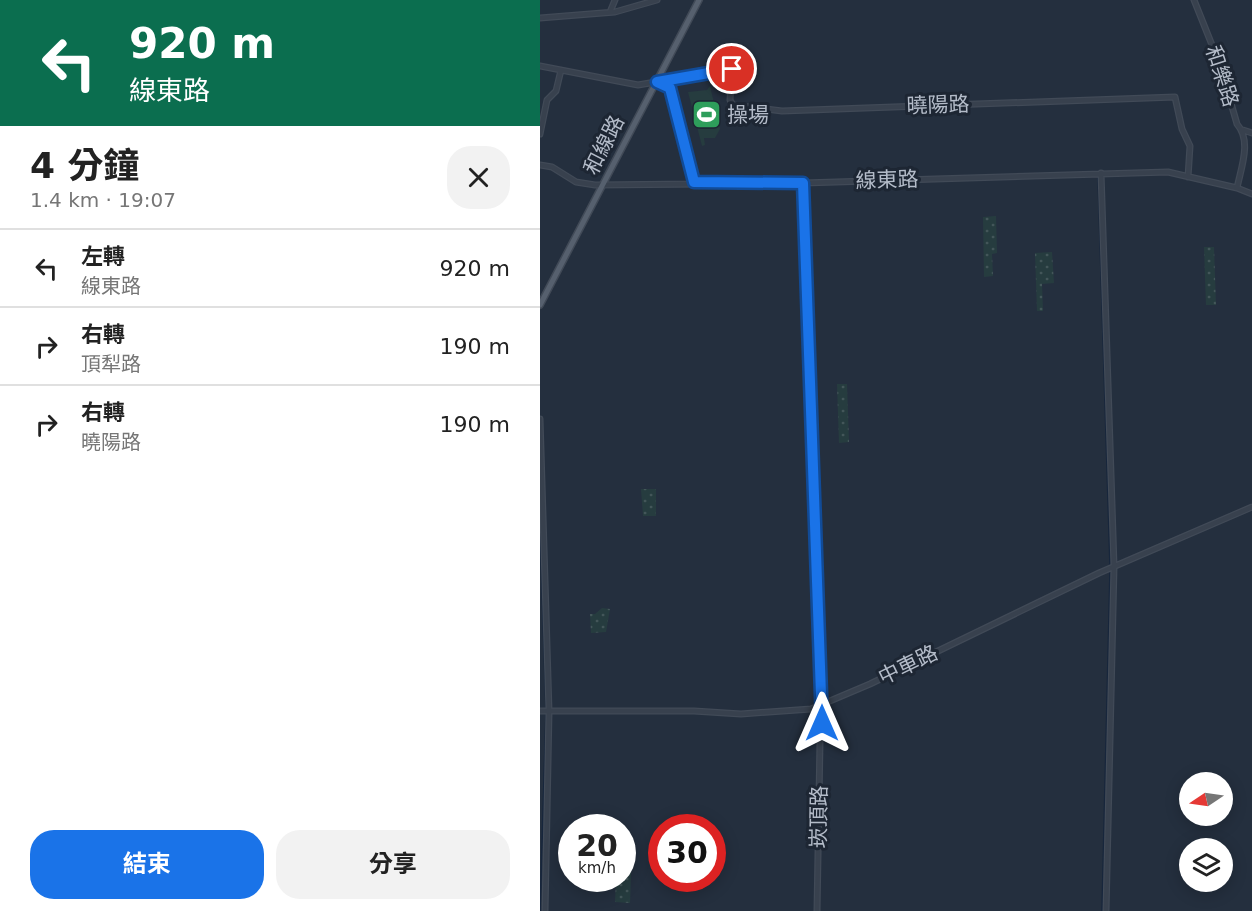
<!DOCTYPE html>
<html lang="zh-TW">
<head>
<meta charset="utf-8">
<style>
  :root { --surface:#fff; --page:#f2f2f2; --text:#222; --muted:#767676; --line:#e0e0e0; --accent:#1a73e8 }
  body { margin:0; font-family:"DejaVu Sans","Noto Sans TC",sans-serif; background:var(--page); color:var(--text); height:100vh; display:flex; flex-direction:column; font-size:22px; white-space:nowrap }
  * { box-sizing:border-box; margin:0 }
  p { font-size:20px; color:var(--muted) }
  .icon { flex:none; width:33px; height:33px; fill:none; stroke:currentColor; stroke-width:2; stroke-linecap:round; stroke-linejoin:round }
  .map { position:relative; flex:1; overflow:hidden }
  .drawer { display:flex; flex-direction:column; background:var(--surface); width:540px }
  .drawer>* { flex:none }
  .banner { background:#0b6e4f; color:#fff; overflow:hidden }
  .needle { width:39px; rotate:257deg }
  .buttons { position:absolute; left:639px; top:772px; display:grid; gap:12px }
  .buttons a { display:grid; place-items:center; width:54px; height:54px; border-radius:50%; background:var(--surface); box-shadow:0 3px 15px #0003; font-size:30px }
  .speed { position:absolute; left:18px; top:814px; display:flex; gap:12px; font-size:30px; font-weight:700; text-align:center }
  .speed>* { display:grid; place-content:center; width:78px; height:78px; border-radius:50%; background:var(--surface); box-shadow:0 3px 15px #0003; line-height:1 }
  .speed small { font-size:15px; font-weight:400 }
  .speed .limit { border:9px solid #d22; background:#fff; color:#111 }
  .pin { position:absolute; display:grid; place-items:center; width:51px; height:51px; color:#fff; margin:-26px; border:3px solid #fff; border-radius:50%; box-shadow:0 2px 6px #0007 }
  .me { position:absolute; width:66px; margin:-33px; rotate:0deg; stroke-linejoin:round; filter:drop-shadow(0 0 4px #0008) }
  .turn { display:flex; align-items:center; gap:21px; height:126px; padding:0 30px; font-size:27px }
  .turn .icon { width:78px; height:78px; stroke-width:2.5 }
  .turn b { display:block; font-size:42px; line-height:51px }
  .round { display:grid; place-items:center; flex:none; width:63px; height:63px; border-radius:24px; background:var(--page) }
  .head { display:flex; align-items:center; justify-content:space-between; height:102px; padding:0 30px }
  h1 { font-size:36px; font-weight:700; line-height:45px }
  .action { display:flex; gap:12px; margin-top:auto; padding:12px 30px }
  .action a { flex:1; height:69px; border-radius:24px; background:var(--accent); color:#fff; font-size:24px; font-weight:700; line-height:69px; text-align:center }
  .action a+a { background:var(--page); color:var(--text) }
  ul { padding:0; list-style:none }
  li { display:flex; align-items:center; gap:18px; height:78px; padding:0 30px; border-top:2px solid var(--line) }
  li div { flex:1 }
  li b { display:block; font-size:22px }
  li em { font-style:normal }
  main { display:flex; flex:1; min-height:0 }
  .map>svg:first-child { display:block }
</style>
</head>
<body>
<main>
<section class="drawer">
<div class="banner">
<div class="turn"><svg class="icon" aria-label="left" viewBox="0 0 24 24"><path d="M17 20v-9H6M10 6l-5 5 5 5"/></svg><div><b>920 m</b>線東路</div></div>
</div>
<div class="head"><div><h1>4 分鐘</h1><p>1.4 km · 19:07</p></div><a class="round"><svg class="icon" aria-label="close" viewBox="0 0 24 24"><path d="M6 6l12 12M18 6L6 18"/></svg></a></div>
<ul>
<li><svg class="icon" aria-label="left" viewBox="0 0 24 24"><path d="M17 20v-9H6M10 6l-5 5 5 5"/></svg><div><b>左轉</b><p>線東路</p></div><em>920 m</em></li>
<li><svg class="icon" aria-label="right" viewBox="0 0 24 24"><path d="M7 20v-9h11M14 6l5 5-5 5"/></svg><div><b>右轉</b><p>頂犁路</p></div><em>190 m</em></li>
<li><svg class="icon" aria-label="right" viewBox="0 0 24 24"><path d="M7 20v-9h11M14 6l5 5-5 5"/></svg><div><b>右轉</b><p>曉陽路</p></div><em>190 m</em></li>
</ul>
<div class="action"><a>結束</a><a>分享</a></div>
</section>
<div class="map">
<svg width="712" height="911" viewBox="0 0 712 911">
  <defs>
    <pattern id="grass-dots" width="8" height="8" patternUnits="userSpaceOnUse" patternTransform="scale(1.5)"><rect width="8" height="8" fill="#263c3f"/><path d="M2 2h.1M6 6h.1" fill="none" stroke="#435659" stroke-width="1.8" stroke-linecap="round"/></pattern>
  </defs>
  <rect width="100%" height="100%" fill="#242f3e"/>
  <!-- grass -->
  <path fill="url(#grass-dots)" d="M456,216L457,253L452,254L453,276L444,277L443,217Z
    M664,247H674L676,305H666Z
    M512,252L514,283L502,284L503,311H497L495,253Z
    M297,384H307L309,442L299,443Z
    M101,489H116V516H103Z
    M62,608L70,609L66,632L51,633L50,614H55Z
    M83,849H92L90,903L75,902L76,879H82Z"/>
  <!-- garden -->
  <path fill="#263c3f" d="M170,86L180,129L175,138H164L165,145L162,146L148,92L167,90Z"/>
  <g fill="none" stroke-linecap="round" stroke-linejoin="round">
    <!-- stream -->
    <path stroke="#17263c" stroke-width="1.5" d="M117,86L126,89L145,157
      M558,177L570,566
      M0,529L6,708
      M0,911L6,713
      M562,911L570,571"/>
    <defs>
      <path id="minor" d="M654,0L680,65L697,124C712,141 701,168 697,188
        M70,12L75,0
        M0,18L75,12L117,0
        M0,66L98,85L192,69L190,100L193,105L242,111L635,97L642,129L650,146L648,177
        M120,83L130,88L154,182
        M703,130L712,133
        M0,134L7,100L16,91L21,70
        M0,165L12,167L36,182L55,185L263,183L628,172L697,188L712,194
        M561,173L574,566L566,911
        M263,183L281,685L277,911
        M0,419L9,711L5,911
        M0,711H154L201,714L271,709L330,684L559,573L712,507"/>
      <path id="major" d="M0,305L159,0"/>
    </defs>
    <!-- minor casing -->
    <use href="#minor" stroke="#414a57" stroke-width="7"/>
    <!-- major casing -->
    <use href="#major" stroke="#414a57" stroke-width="8"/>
    <!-- minor -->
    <use href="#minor" stroke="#38414e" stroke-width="4.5"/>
    <!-- major -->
    <use href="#major" stroke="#56606e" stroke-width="5"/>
  </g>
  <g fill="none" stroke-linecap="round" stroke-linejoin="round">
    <defs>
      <path id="route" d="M192,69L117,82L130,88L154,182L263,183L282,723"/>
    </defs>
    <!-- route casing -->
    <use href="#route" stroke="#114b97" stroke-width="15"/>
    <!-- route -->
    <use href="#route" stroke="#1a73e8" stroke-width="10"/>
  </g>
  <!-- icons -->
  <defs>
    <symbol id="stadium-square" viewBox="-11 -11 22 22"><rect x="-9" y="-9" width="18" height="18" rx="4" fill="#2e9e5b" stroke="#1d2633"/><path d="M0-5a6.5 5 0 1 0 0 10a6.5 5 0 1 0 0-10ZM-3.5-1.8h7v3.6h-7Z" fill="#fff"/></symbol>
  </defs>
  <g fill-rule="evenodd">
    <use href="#stadium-square" x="150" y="98" width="33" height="33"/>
  </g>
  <g text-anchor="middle" stroke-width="6" stroke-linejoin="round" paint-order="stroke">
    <!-- street labels -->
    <g font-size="21" fill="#b4bcc9" stroke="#1d2633">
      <text transform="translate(682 76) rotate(72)" y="7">和樂路</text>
      <text transform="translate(398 105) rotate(-2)" y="7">曉陽路</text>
      <text transform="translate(64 145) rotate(-63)" y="7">和線路</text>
      <text transform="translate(347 180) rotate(-2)" y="7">線東路</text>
      <text transform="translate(368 665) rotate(-26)" y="7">中車路</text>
      <text transform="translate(279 817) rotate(-89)" y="7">崁頂路</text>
    </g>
    <!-- poi labels -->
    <g font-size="21" fill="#b4bcc9" stroke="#1d2633" text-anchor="start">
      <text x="187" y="122">操場</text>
    </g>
  </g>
</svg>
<div class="buttons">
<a><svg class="needle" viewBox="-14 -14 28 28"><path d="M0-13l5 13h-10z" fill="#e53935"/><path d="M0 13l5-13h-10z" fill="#767676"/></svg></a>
<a><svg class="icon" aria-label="layers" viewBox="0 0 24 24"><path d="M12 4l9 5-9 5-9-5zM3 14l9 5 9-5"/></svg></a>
</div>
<div class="speed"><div>20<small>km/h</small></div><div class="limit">30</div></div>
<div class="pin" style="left:192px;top:69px;background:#d93025"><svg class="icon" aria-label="arrive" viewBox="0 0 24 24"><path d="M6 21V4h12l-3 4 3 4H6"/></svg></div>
<svg class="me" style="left:282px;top:723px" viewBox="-20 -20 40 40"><path d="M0-17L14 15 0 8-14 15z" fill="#1a73e8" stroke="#fff" stroke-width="4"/></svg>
</div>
</main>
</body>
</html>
